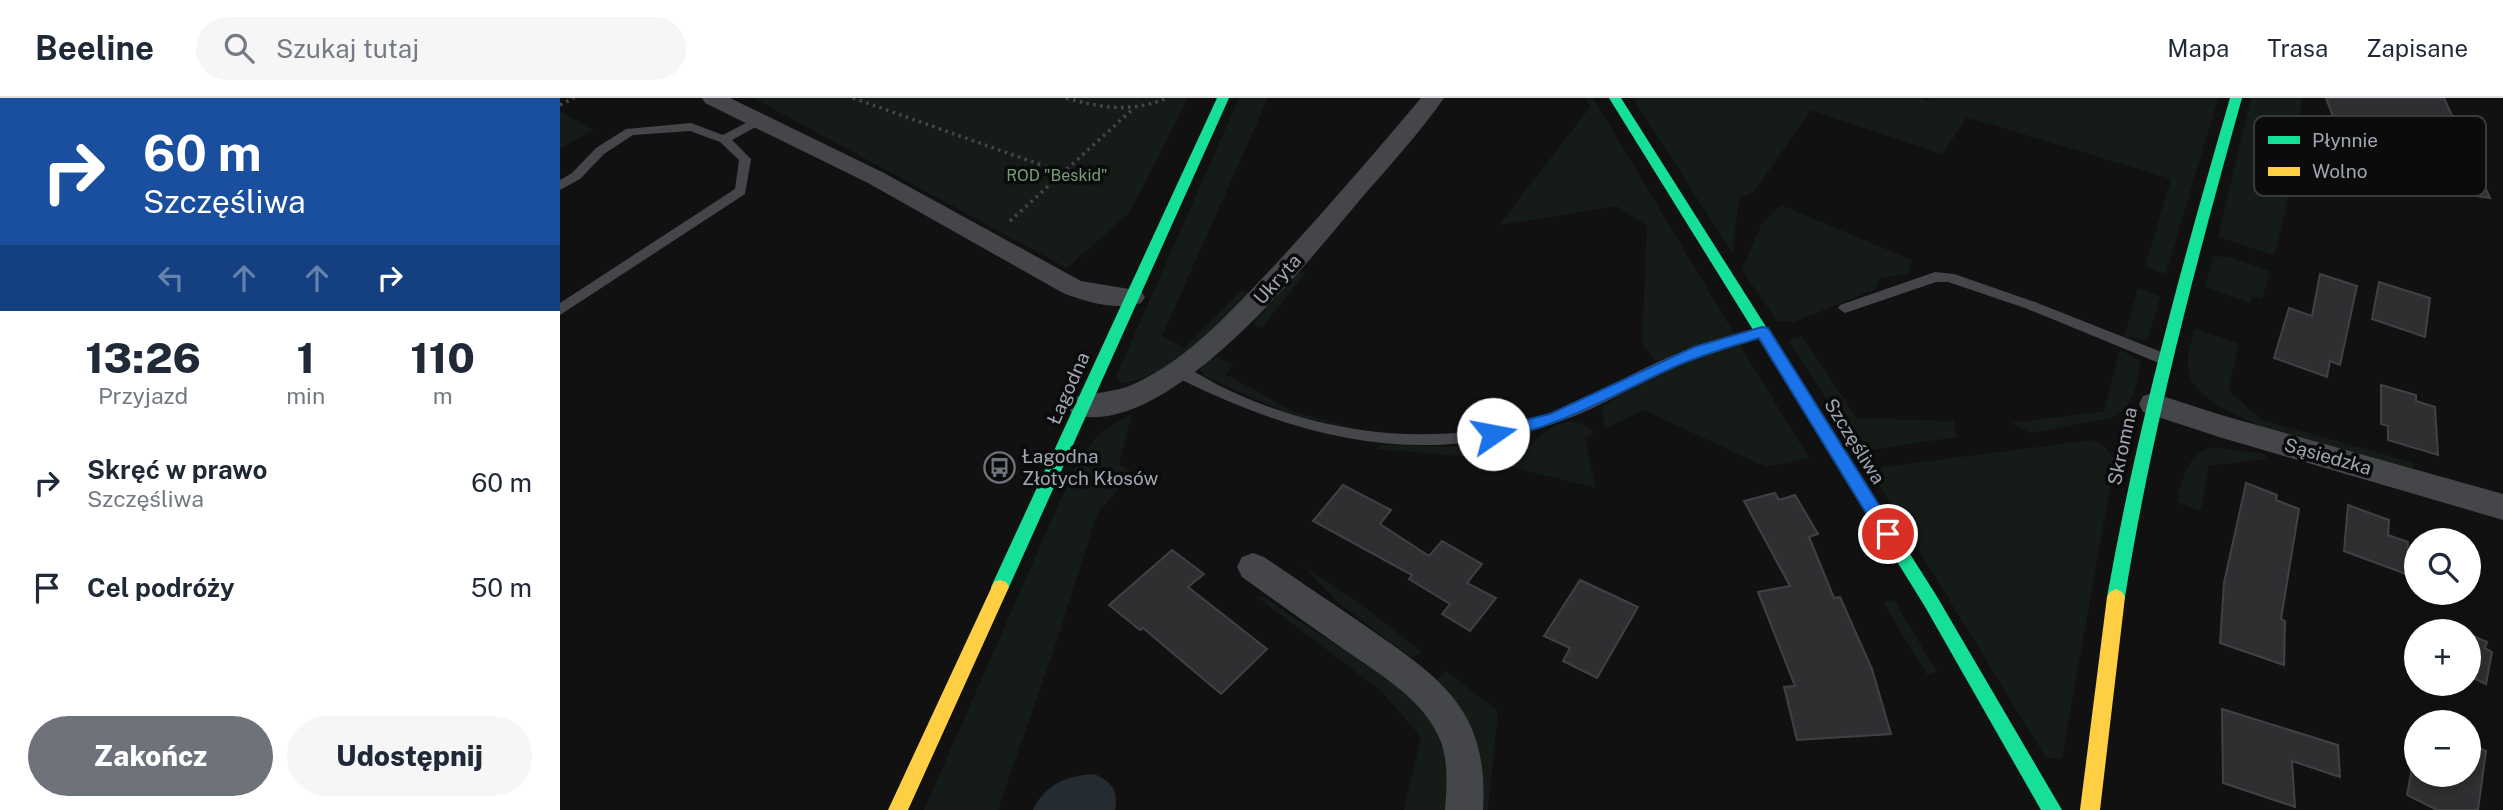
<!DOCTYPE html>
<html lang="pl">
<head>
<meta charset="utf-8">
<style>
  :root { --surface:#fff; --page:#f6f6f7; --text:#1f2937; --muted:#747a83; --line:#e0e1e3; --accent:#6e727a }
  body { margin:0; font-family:"Public Sans",sans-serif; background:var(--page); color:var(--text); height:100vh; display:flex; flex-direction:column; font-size:26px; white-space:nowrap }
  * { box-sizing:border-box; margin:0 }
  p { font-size:23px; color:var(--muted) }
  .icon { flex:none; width:38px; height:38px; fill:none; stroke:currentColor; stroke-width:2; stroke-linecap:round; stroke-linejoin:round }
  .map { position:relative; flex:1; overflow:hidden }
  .sheet { display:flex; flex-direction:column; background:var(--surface); width:560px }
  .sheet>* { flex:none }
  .hud { background:#1a4fa0; color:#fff; overflow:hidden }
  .buttons { position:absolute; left:1844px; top:430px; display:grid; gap:14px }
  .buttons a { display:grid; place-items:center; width:77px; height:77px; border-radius:50%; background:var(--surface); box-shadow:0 4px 10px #0003; font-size:35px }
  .pin { position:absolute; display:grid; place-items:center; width:60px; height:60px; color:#fff; margin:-30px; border:4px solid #fff; border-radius:50%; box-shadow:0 2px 7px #0007 }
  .me { position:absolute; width:77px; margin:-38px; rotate:78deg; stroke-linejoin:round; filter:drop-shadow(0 0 5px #0008) }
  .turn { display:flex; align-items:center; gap:24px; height:147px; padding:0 28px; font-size:32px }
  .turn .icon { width:91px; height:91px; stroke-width:2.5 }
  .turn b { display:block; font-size:49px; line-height:60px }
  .lanes { display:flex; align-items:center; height:66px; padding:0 28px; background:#0003; justify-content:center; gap:35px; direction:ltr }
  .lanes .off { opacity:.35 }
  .eta { display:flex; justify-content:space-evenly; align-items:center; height:119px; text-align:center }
  .eta b { font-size:42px; font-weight:800; line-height:49px }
  .cta { display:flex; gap:14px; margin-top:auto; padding:14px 28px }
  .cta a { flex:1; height:80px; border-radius:42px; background:var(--accent); color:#fff; font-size:28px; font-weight:800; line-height:80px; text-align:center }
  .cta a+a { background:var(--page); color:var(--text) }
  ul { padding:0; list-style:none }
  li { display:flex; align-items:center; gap:21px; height:105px; padding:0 28px }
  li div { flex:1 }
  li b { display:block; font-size:26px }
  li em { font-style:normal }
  header { display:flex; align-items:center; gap:42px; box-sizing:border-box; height:98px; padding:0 35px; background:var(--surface); border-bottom:2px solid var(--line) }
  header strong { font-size:33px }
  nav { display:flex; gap:38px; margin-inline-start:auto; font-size:24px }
  .search { width:490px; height:63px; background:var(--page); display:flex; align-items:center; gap:18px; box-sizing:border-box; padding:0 24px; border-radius:38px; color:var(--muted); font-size:26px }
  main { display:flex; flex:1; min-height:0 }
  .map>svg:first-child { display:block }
</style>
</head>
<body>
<header>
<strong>Beeline</strong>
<div class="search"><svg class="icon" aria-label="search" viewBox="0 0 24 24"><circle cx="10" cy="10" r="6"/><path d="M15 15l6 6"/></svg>Szukaj tutaj</div>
<nav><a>Mapa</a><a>Trasa</a><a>Zapisane</a></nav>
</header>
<main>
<section class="sheet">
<div class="hud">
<div class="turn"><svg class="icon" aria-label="right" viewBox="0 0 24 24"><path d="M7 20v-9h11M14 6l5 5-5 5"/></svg><div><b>60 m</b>Szczęśliwa</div></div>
<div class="lanes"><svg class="icon off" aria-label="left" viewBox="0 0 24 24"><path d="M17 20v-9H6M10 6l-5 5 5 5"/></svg><svg class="icon off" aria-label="ahead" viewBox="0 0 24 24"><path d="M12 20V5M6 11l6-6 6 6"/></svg><svg class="icon off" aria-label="ahead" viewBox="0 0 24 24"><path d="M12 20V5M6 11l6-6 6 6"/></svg><svg class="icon" aria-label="right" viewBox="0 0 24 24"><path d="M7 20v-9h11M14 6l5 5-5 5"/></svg></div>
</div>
<div class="eta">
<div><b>13:26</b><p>Przyjazd</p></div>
<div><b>1</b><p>min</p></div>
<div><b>110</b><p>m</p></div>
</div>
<ul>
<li><svg class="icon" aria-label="right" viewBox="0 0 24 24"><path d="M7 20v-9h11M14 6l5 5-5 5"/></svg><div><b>Skręć w prawo</b><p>Szczęśliwa</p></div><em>60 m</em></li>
<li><svg class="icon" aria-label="arrive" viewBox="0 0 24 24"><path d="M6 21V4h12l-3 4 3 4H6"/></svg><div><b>Cel podróży</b></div><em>50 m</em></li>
</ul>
<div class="cta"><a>Zakończ</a><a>Udostępnij</a></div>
</section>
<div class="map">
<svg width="1943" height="712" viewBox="0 0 1943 712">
  <rect width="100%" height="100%" fill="#111"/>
  <!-- green -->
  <path fill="#151b16" d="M193,0H628L570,114L507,170Z
    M679,0H708L602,238L624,250L681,193L692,196C661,224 605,282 563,285L558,282L557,276Z
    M1025,0H1033L1175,237L1134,248L1096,264L1082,245L1087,128L1056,108L939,127L1030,9Z
    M1073,0H1360L1368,3L1370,0H1658L1606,176L1585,169L1611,81L1407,19L1383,56L1251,12L1194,94L1179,100L1172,155Z
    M1691,0H1742C1736,54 1729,105 1714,157L1658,139Z
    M0,13L33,32L0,51Z
    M1221,107L1352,162L1348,176L1320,180L1316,191L1234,224L1217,223L1182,172L1201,127Z
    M1653,158L1670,159L1710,173L1702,201L1692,198L1690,205L1645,189Z
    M733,172L746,174L702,230L693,226L719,196L714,192Z
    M1578,190L1600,198L1588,242L1564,239Z
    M1635,231L1679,246L1668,292L1702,322L1855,365L1854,370C1806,364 1655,326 1632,283C1623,266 1630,248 1635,231Z
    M1242,238L1297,320L1394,323L1397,339L1309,352L1294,344L1228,242Z
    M1180,247L1249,360L1206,369L1084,312L1046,330L1042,317L1044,309C1080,276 1133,260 1180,247Z
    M1560,251L1581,264C1576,286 1574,310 1552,320L1470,335L1451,325L1544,313Z
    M657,260L673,266L666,276L732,313L804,333L731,317L645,278L640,272V267L648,261Z
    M572,316L559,366L574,375L538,414L493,554L438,712H364L514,371C529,344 544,329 572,316Z
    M1007,324C1020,324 1026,325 1034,336L1025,340L1036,390L943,367L951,353C957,351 968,349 973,345C986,333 988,329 1007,324Z
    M1532,342L1545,348L1555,362L1502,660H1486L1314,379L1322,369Z
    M821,347L918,349L926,351L930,357L928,363L911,359L815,351Z
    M1652,349L1705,356L1706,361L1649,368L1641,413L1617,404C1623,381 1626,357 1652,349Z
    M743,468L801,506L862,554L852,560L782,508Z
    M697,499H703L841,590L860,607L882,641L880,643L882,651H886L890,675L887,712H844L861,639L821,593Z
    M1334,502L1377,574L1367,577L1323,504Z
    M886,573L938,613L928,712H917L876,583Z"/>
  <!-- water -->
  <path fill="#242c32" d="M534,676C551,683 559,693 555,712H473C485,686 507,678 534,676Z"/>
  <!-- building -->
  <path fill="#2e2f31" stroke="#3f4145" stroke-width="2" d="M1766,0H1884L1930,100L1791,79L1784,48Z
    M1760,176L1797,188L1780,267L1770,263L1767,279L1714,260L1729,210L1752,218Z
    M1819,184L1870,200L1865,239L1812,221Z
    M1821,287L1856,297V303L1875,309L1878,357L1828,342V328L1821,326Z
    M1686,385L1717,397L1716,402L1739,411L1721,521L1725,523L1724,567L1660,545L1664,485Z
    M783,387L831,412L820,426L869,458L882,443L922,466L907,485L936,500L910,533L882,516L890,506L849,481L852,477L753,423Z
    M1215,395L1219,402L1235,397L1258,436L1249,439L1274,500L1280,499L1312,571L1331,636L1237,642L1224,589L1235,588L1198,494L1230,488L1184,403Z
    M1788,407L1829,422L1828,437L1848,444L1846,476L1784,453Z
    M612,452L644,476L628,489L707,551L661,596L583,530L580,532L549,507Z
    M1020,482L1078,509L1037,580L1003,563L1010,550L984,538Z
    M1909,536L1927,544L1925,550L1932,554L1926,586L1909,578Z
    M1662,611L1778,647L1780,679L1732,663L1735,709L1663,685Z
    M1857,643V677H1909V645L1926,653L1918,712H1877L1847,697Z"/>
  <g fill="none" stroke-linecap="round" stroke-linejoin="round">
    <!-- path -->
    <path stroke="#46484c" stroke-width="3.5" stroke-dasharray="2.5 4.5" stroke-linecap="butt" d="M293,0L504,75
      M506,0C542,10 571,15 607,0
      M0,7L14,0
      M450,123L574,10"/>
    <!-- lane -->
    <path fill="#45464a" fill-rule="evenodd" d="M197,19L203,23L201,26L172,42L191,61L185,96L0,217V205L175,91L179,62L160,44L130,33L73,37L44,56L20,81L0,92V82L12,75L36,50L66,31L131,25L163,37Z
      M1375,174L1394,176L1475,204L1609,257L1611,261L1609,265H1599L1465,210L1388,184H1376L1285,215L1278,210L1280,207Z
      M1202,229L1207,230L1209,234L1207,238C1175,248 1142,256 1111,270C1074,287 1040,310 1001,323C862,372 739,341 612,277L610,273L612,269C625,265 648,282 660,288C704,310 753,325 802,332C870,342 942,335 1006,309C1042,294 1075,273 1111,258C1140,246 1172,238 1202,229Z"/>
    <!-- street -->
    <path fill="#45464a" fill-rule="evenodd" d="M142,0H170L324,75L521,183L581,193L585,199L581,205C557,213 526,204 503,195L308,85L145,5Z
      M861,0H884C859,36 828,69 799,103C746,166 605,345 512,316L508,308L512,300C533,294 554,295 574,286C629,261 672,212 713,169C764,114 813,57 861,0Z
      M1593,295L1661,317L1943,396V422L1659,339L1583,314L1579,306L1583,298Z
      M693,455L704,459C739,483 773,506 807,529C882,581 929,612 923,712H885C887,687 889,660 878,637C859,597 814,573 779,548C746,525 714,502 682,479L677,469L682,459Z"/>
    <!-- fast -->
    <path fill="#16e098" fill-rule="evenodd" d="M657,0H669L449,489L446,494L440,496L434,494L431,489Z
      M1049,0H1061L1376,497L1502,712H1481L1364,507Z
      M1670,0H1682C1636,165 1592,330 1565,499L1562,504L1556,507L1550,504L1547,499C1577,330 1622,165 1670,0Z"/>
    <!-- slow -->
    <path fill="#ffcf43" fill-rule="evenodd" d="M440,482L446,484L449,489L348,712H328L434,484Z
      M1556,491L1562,494L1565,499L1540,712H1520L1547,499L1550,494Z"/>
  </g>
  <!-- route -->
  <path fill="#1a73e8" stroke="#114b97" stroke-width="2" d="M1202,229L1208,230L1334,431L1337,436L1334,441H1322L1199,240C1170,249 1140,257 1112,270C1053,297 998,330 933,342L925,336L933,330L990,316L1134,249Z"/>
  <!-- icons -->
  <defs>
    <symbol id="bus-ring" viewBox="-11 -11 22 22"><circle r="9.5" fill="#0b0b0c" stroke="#6e727a" stroke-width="1.5"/><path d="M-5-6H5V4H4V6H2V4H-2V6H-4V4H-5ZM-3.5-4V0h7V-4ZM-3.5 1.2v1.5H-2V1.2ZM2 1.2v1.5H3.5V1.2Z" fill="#6e727a"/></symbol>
  </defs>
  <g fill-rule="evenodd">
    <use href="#bus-ring" x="422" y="352" width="35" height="35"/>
  </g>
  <g text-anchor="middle" stroke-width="7" stroke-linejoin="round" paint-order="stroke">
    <!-- far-park labels -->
    <g font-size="16" fill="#769f77" stroke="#0b0b0c">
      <text x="497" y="83">ROD "Beskid"</text>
    </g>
    <!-- street labels -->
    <g font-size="19" fill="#a0a7b3" stroke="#0b0b0c">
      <text transform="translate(717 181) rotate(-48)" y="7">Ukryta</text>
      <text transform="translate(508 290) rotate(-66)" y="7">Łagodna</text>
      <text transform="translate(1295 343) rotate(58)" y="7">Szczęśliwa</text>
      <text transform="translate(1562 348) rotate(-78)" y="7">Skromna</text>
      <text transform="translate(1768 358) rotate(16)" y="7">Sąsiedzka</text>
    </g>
    <!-- poi labels -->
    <g font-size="19" fill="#a0a7b3" stroke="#0b0b0c" text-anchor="start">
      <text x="462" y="365">Łagodna<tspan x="462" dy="22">Złotych Kłosów</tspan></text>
    </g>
  </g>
  <!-- legend -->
  <rect x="1694" y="18" width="232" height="80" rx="10" fill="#0b0b0c" stroke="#383a3e" stroke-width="2"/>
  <rect x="1708" y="38" width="32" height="8" fill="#16e098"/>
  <rect x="1708" y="69" width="32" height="9" fill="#ffcf43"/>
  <g font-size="19" fill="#a0a7b3">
    <text x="1752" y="49">Płynnie</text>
    <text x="1752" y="80">Wolno</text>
  </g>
</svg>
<div class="buttons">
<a><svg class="icon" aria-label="search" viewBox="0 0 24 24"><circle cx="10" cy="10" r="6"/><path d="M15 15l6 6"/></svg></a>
<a>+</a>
<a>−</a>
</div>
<div class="pin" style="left:1328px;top:436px;background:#d93025"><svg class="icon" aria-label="arrive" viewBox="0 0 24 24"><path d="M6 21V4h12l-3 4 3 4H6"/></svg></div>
<svg class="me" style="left:933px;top:336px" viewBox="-20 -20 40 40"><circle r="19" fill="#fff"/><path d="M0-13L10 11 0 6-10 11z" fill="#1a73e8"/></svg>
</div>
</main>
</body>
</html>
